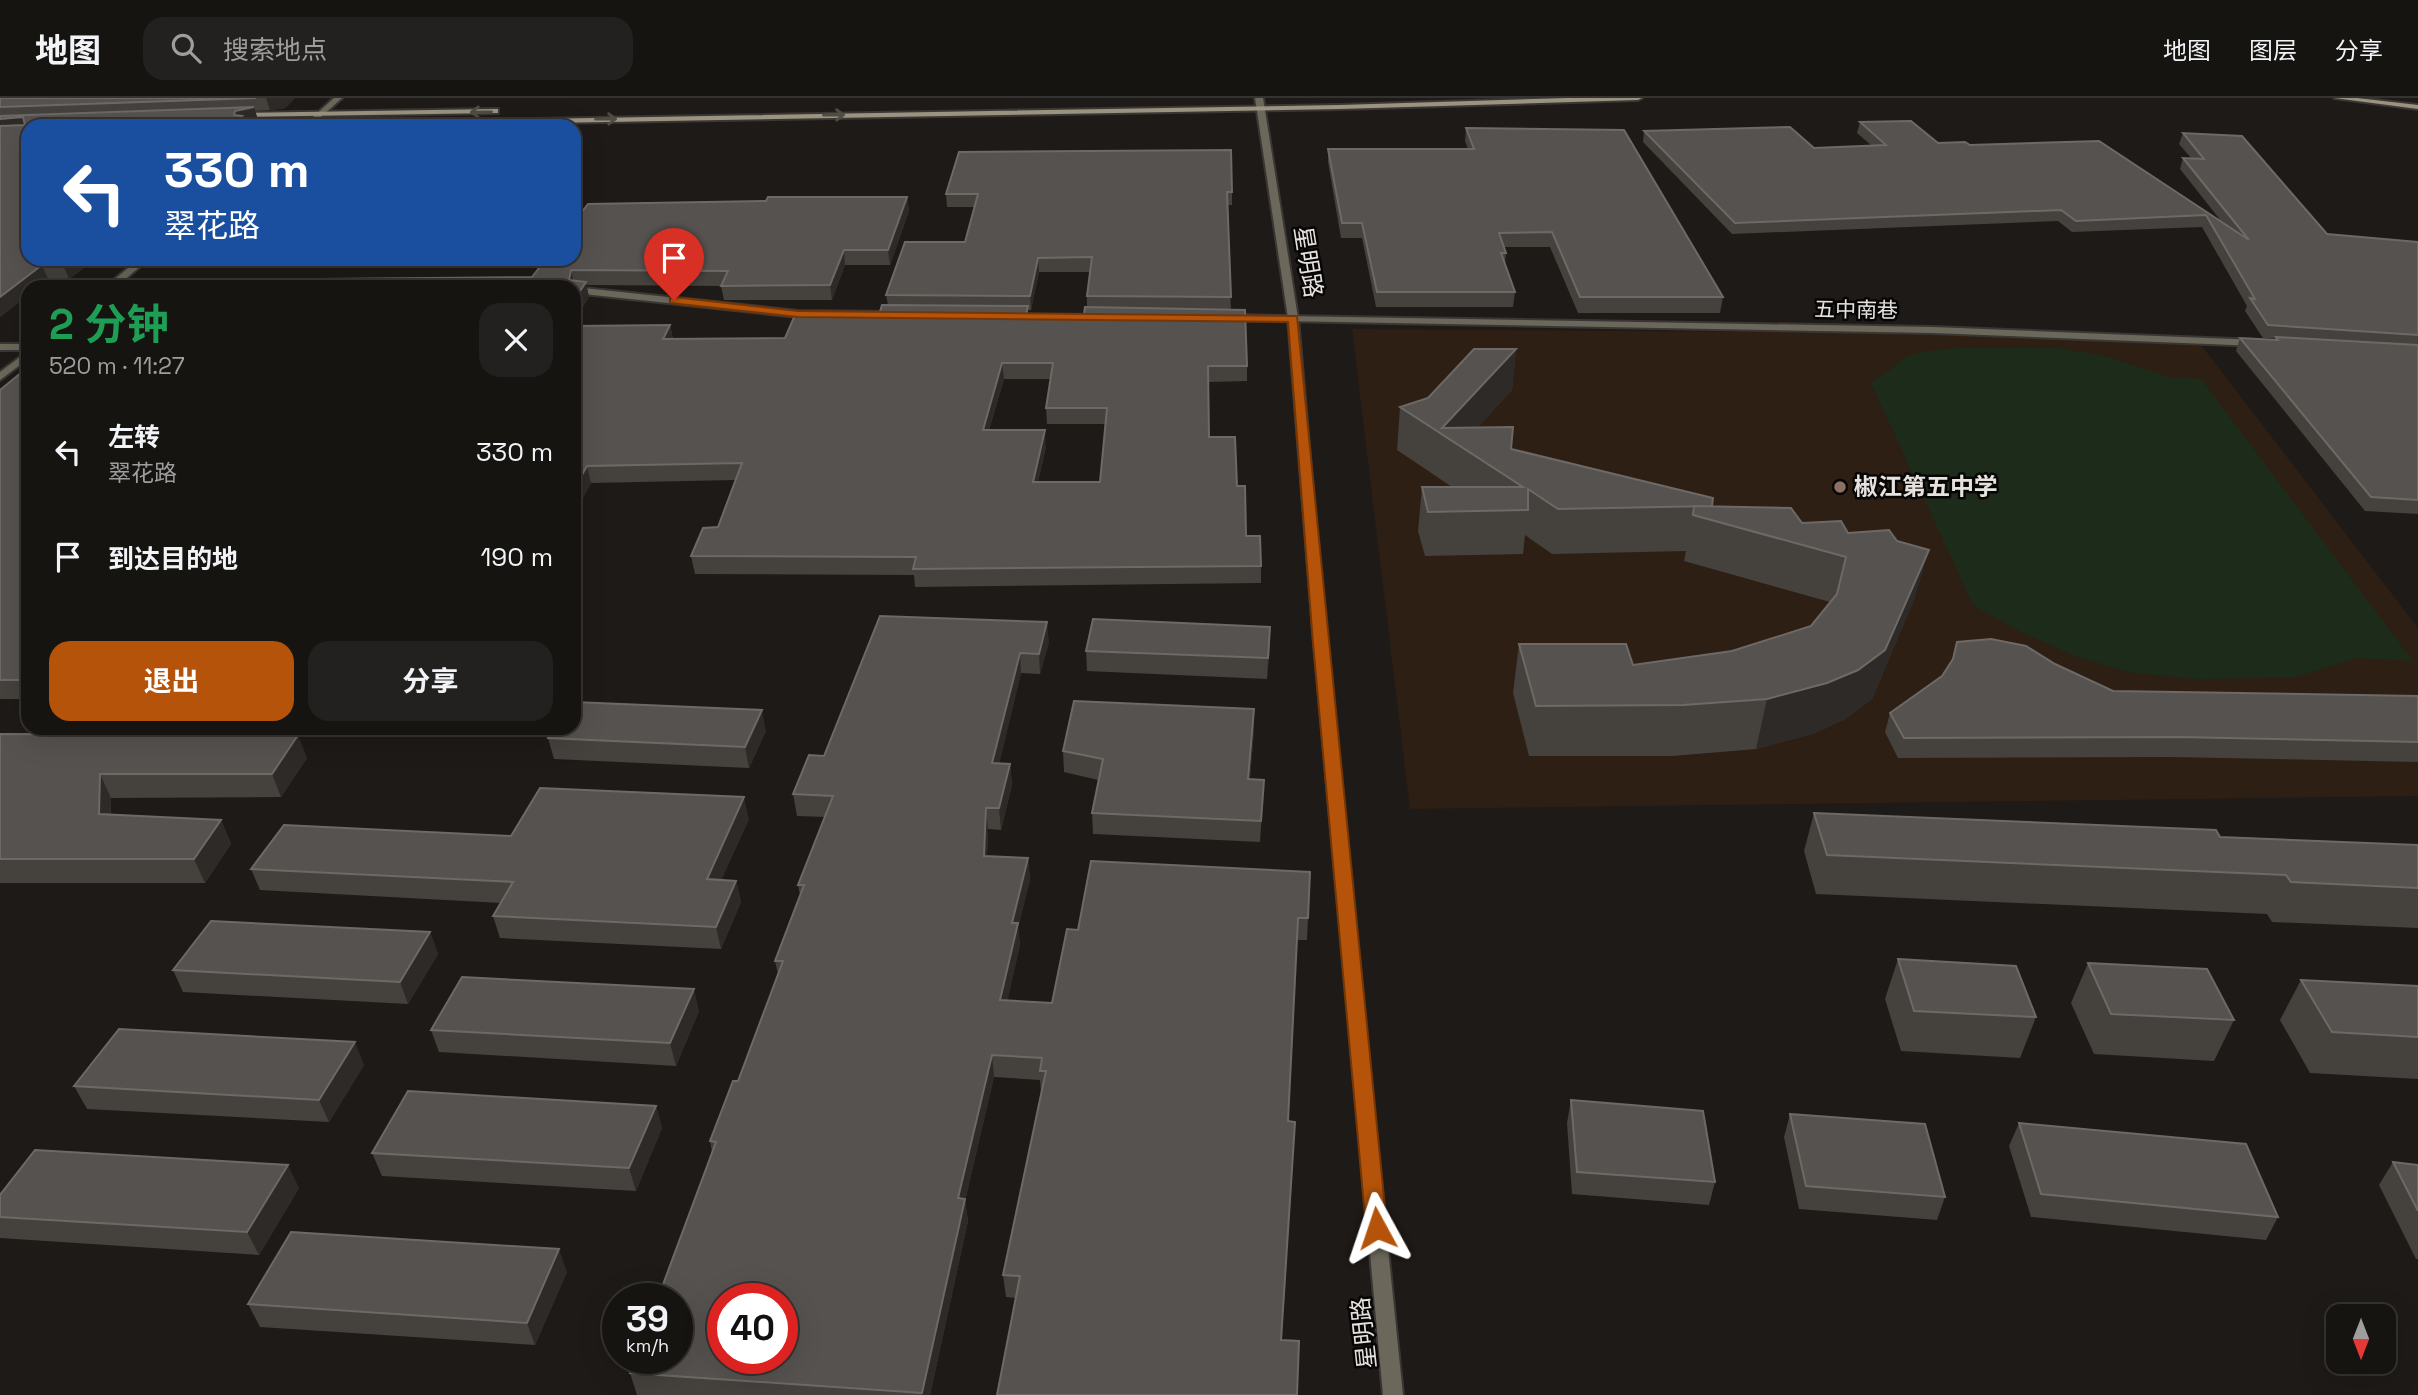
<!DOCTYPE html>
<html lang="zh">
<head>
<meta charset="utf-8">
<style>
  :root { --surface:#161411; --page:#23211f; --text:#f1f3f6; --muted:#9e9e9f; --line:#353331; --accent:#b45309 }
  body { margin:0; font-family:"Space Grotesk","Noto Sans SC",sans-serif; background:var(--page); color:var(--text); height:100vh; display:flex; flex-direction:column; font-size:26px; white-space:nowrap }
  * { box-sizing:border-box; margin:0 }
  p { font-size:23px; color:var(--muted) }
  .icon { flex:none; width:38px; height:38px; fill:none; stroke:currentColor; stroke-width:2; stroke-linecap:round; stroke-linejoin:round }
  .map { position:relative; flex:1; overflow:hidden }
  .panel { position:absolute; left:21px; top:182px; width:560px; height:455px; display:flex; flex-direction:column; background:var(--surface); border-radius:21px; box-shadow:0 7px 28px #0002,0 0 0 2px var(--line) }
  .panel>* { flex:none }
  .hud { position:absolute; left:21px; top:21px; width:560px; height:147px; border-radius:21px; box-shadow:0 7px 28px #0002,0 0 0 2px var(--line); background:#1a4fa0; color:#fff; overflow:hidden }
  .needle { width:46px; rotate:180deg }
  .tools { position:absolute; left:2326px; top:1206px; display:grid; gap:14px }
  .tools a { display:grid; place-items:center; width:70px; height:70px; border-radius:14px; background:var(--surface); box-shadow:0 7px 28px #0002,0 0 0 2px var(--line); font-size:35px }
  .speed { position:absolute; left:602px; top:1185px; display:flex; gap:14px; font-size:35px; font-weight:700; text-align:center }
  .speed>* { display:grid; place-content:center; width:91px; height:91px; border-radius:50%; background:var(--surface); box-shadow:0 7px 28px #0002,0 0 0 2px var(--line); line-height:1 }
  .speed small { font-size:18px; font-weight:400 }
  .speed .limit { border:10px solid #d22; background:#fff; color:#111 }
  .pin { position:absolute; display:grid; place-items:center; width:60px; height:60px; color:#fff; margin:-72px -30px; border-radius:50% 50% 50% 0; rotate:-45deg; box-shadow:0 0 7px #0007 }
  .pin .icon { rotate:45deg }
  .me { position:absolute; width:77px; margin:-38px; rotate:355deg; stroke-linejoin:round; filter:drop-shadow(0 0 5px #0008) }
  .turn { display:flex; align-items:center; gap:24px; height:147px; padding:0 28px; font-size:32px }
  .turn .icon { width:91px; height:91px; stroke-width:2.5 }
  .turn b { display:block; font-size:49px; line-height:60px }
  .round { display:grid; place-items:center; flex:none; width:74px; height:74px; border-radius:21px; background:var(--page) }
  .headline { display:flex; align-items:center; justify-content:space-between; height:119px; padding:0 28px }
  h1 { font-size:42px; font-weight:700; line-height:52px; color:#1e9e55 }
  .action { display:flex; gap:14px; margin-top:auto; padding:14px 28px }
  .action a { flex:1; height:80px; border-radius:21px; background:var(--accent); color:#fff; font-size:28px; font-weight:700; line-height:80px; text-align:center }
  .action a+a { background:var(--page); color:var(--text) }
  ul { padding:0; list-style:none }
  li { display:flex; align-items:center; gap:21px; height:105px; padding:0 28px }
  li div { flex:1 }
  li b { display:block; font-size:26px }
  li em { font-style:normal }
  header { display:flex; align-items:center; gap:42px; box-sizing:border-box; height:98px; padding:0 35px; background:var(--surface); border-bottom:2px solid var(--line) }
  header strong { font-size:33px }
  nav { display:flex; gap:38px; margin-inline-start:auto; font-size:24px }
  .search { width:490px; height:63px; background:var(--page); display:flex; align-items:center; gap:18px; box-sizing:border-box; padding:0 24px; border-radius:21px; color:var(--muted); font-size:26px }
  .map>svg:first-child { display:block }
</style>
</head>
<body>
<header>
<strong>地图</strong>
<div class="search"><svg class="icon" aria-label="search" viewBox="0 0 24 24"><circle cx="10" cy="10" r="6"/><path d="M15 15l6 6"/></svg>搜索地点</div>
<nav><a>地图</a><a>图层</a><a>分享</a></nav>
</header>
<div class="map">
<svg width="2418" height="1297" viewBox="0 0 2418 1297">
  <rect width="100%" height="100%" fill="#1e1a17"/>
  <!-- education -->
  <path fill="#2d1f13" d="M1352,231L1933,235L2202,248L2418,530V698L1410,711Z"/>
  <!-- green -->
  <path fill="#1d2c1a" d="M1958,250H2058L2105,258L2169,279L2201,281L2413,563L2356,560L2295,579L2199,581L2133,575L2078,559L2021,534L1973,507L1871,285C1882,278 1892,270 1902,262C1917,252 1940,252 1958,250Z"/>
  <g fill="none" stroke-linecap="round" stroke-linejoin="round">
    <defs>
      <path id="minor" d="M111,185L200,186L205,189H107Z
        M231,186H258L263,189H226Z
        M574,189L798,213L897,214L902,217L897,220L798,219L574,195Z
        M1229,217L1933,229L2258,242L2263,245L2258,248L1933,235L1226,222V218Z
        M0,246H28V252H0Z"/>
      <path id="tertiary" d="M334,0H342L311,28H303Z
        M1255,0H1263L1298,220L1326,545L1403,1297H1383L1314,545L1288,220Z
        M139,161H149L116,189H105Z
        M28,253V261L0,282V274Z"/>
      <path id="secondary" d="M1566,0H1642L1638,2L1340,11L374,28H240L244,26L1340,7Z
        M2334,0H2357L2418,7V11Z
        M495,11H498V15L239,19L235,17L239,15Z"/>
    </defs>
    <!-- minor casing -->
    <use href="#minor" stroke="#3a3633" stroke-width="4"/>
    <!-- tertiary casing -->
    <use href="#tertiary" stroke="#3a3633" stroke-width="4"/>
    <!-- secondary casing -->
    <use href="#secondary" stroke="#3a3633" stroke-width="4"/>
    <!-- minor -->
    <use href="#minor" fill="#6b675b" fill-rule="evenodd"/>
    <!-- tertiary -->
    <use href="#tertiary" fill="#6b675b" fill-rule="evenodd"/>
    <!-- secondary -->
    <use href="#secondary" fill="#999380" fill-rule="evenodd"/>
  </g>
  <!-- wall -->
  <path fill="#45413d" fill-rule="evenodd" d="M0,0H295L285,10L270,12L255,13L258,22L244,25L245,28H28L96,161L69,181H48L38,189H28V197L0,219Z
    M1860,24L1938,45L1970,47L2099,43L2221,123L2180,71L2183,60H2191L2179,46L2183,35L2327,136L2418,144V416L2365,413L2236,253L2240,240L2275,242V240H2263L2245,213L2247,208L2202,129L2072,134L2058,123L1732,136L1643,44L1644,33L1814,50L1872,48L1857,35Z
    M1466,30L1723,199L1720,215H1578L1550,149H1504L1506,155L1505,166L1515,194L1513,209H1376L1362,140H1341L1328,64V51H1468L1465,43Z
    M1232,94V107H1227L1231,212L1247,268V283L1208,284L1209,339L1237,388L1246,438L1261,468V485L915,489L914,477L695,476L691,458L718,429L735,382L591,385L576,412H574V228L670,227L673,241L785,240L879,217L888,207L886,197L965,144L974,109H947L946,96ZM1039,174H1090L1087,198V209L1084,216H1028V212H1031ZM1004,281H1050L1046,310L1047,326H1106L1100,384H1038L1046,349L989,332Z
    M907,99L909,113L890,167H845L832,202H724L721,188L586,187L589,199L574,223V189L532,179L766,103Z
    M1516,251L1512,292L1477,330L1511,351L1712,409L1802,425L1848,435L1915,499L1872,601L1845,621L1815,635L1756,651L1673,658H1529L1513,595L1519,546L1633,567L1732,553L1811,528L1830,504L1684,463L1686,453L1552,456L1525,437L1523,456L1425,458L1418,433L1422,389H1452L1397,352L1400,309L1428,300Z
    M28,269V601H0V292Z
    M880,518L1049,544L1040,576L1021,575L999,666H1010L1012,687L1001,732L988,731L987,758L1028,760L1030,782L1018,829L1020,847L1007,902L1052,905L1078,832L1310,774L1307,842H1297L1288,1023L1282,1242L1297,1297L1016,1200L1006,1199L1003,1177L1041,995L1040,982L994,979L965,1103L968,1123L930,1297H637L630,1275L712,1054L710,1043L738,983L778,876L775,863L800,797L798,787L825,719L797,718L793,696L824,658Z
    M1957,544L2055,566L2113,593L2418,598V664L2171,659L1898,660L1885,634L1890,615L1942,578L1952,564Z
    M1270,549L1267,581L1087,573L1086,553Z
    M1254,611V632L1250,681L1264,682L1260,744L1093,736L1092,715L1098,682L1064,674L1063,653Z
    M766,633L749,670L554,661L548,640Z
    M0,636L307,660L281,699L111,700V717L221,722L231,746L205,785H0Z
    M1814,715L2220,739L2418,747V830L2272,824L2267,816L1816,796L1804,753Z
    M749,721L721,782L736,783L741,804L721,851L500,840L493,818L501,805L260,792L251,771L511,738Z
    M430,834L438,856L408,906L183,894L173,872Z
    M1898,861L2036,919L2020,960L1901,953L1885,901Z
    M2088,865L2234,922L2214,963L2094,956L2071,905Z
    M2301,882L2418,888V981L2310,975L2280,922Z
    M699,913L676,968L439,954L431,932Z
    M364,967L329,1024L87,1011L74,988Z
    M1571,1002L1715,1084L1709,1107L1572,1096L1567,1025Z
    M656,1008L662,1030L636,1093L382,1078L372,1055Z
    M1790,1016L1945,1099L1937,1122L1799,1111L1784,1039Z
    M2019,1025L2278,1119L2266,1142L2031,1119L2009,1048Z
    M2393,1064L2418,1067V1161H2416L2379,1087Z
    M299,1090L259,1157L0,1140V1097Z
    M567,1174L535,1247L260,1229L248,1206Z"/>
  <!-- shaded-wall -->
  <path fill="#2e2a27" d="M266,0H295L285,10L270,12Z
    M254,9L258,22L244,25L245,28H229L235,13Z
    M23,19L28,31L0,34V21Z
    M907,99L909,113L890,167L888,152Z
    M844,152L845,167L832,202L830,187Z
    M1038,160L1039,174L1031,212L1030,198Z
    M71,161H96L69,181L63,167Z
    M42,167L48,181L38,189H28V197L0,219V199Z
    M571,172L574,186L569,182Z
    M245,182L247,189H237Z
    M586,184L589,199L574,223V202Z
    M670,227L673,242L663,241Z
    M1516,251L1512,292L1461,348L1442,330Z
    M1002,265L1004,281L984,348L983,332Z
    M1045,332L1046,349L1034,401L1033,384Z
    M587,368L591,385L576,412L574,405V391Z
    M1929,452L1915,499L1872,601L1845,621L1815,635L1756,651L1767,601Z
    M1047,524L1049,544L1040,576L1039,556Z
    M1270,529V549L1267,581L1268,560Z
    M1020,555L1021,575L994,687L992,665Z
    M1254,611V632L1248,702V681Z
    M762,612L766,633L749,670L745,649Z
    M298,637L307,660L281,699L272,676Z
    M1010,666L1012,687L1001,732L999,710Z
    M100,676L111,700L110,740L99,716Z
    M744,699L749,721L712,803L707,781Z
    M986,710L988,731L986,780L984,758Z
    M221,722L231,746L205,785L194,761Z
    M1028,760L1030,782L1018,829L1020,847L1003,924L1000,902L1012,825Z
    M736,783L741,804L721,851L716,829Z
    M430,834L438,856L408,906L400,884Z
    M694,891L699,913L676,968L670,945Z
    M355,944L364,967L329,1024L319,1002Z
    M992,957L994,979L965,1103L968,1123L930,1297H922L958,1100Z
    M656,1008L662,1030L636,1093L629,1070Z
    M288,1067L299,1090L259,1157L247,1134Z
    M559,1151L567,1174L535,1247L527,1225Z"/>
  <!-- building -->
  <path fill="#56524f" stroke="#6d6966" stroke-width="2" fill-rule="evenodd" d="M0,0H256L0,9Z
    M254,9L235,13L234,17L242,18L229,28H28V161H71L63,167H42L0,199V28L25,27L23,19L0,21V18Z
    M1911,23L1938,45L1965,44L1970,47L2099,43L2249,142L2183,60L2204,61L2183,35L2242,38L2327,136L2418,144V237L2268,227L2250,200L2255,201L2206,117L2076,123L2061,112L1735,125L1644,33L1790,29L1814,50L1886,47L1860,24Z
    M1466,30L1624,32L1723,199H1580L1552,134L1499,135L1506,155H1501L1515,194H1377L1362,125H1342L1328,51H1474Z
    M1231,52L1232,94H1227L1231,199L1087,198L1092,159L1038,160L1030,198L886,197L905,144H965L978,96H946L959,54Z
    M768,99H907L888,152H844L830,187L721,188L728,173L571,172L569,182L586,184L574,202V189H313L321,181L532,179L546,161H574V124L588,106L766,103Z
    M189,182H245L237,189H181Z
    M882,207L1028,208L1026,216H1084L1085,209L1245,212L1247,268H1208L1209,339H1235L1237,388H1245L1246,438H1260L1261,468L913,471L916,459L691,458L703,430L718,429L742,365L587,368L574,391V228L670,227L663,241L785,240L795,217H879ZM1002,265H1053L1046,310H1107L1100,384H1033L1045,332H983Z
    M2276,239L2418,247V402L2371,399L2240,240L2278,242Z
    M1474,251H1516L1442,330L1513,329L1511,351L1713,400L1712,408L1558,411L1528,391V412L1428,414L1422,389H1523L1400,309L1428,300Z
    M28,269V546L25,549H28V582H0V292Z
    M1694,408L1791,410L1802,425L1841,423L1848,435L1889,432L1897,443L1929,452L1885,552L1858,572L1827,585L1767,601L1683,607L1536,608L1519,546H1626L1633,567L1732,553L1811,528L1837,496L1846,459L1693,417Z
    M880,518L1047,524L1039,556L1020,555L992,665L1010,666L999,710H986L984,758L1028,760L1012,825H1018L1000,902L1052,905L1067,831L1078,832L1091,763L1310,774L1308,820H1298L1288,1023L1295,1024L1281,1242L1299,1243L1297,1297H997L1020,1178L1003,1177L1046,973H1040L1042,960L992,957L958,1100L965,1101L922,1295L630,1275L636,1260H677V1200H658L716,1044L710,1043L733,983H738L783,863H775L804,787H798L833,698L793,696L809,657L824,658ZM723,1200H782V1260H723Z
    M1093,521L1270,529L1268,560L1086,553Z
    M1991,541L2026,548L2055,566L2113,593L2418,598V644L2179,639L1904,640L1890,615L1942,578L1953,561L1957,544Z
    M1074,603L1254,611L1248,681L1264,682L1261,723L1092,715L1103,661L1063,653Z
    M574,604L762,612L745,649L548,640L554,630H574Z
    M0,636L298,637L272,676H100L99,716L221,722L194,761H0Z
    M540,690L744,699L707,781L736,783L716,829L493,818L513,784L251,771L284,727L511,738Z
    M1814,715L2216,732L2220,739L2418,747V790L2291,784L2286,777L1827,757Z
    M211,823L430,834L400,884L173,872Z
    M1898,861L2016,868L2036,919L1914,913Z
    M2088,865L2207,871L2234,922L2111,916Z
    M462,879L694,891L670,945L431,932Z
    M2301,882L2418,888V939L2332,934Z
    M119,931L355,944L319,1002L74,988Z
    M408,993L656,1008L629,1070L372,1055Z
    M1571,1002L1703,1013L1715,1084L1577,1074Z
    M1790,1016L1925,1026L1945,1099L1806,1088Z
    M2019,1025L2246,1046L2278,1119L2041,1096Z
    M35,1052L288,1067L247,1134L0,1119V1097Z
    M2393,1064L2418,1067V1113Z
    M291,1134L559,1151L527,1225L248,1206Z"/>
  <!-- one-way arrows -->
  <defs><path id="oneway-shaft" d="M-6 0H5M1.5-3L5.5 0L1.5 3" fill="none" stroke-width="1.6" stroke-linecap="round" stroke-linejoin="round" transform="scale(1.75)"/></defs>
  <g stroke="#504c42">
    <use href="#oneway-shaft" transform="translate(481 14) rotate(179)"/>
    <use href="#oneway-shaft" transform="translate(834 17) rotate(-1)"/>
    <use href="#oneway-shaft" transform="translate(606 21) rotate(-1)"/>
  </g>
  <!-- route -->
  <path fill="#b45309" stroke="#753606" stroke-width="2" d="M674,199L798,213L1297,218L1387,1130L1384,1136L1377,1139L1369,1136L1366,1130L1313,545L1288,224L798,219L670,205V200Z"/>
  <!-- markers -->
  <circle fill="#8d6e63" stroke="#070605" stroke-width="2.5" cx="1840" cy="389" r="7"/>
  <g text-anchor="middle" stroke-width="5" stroke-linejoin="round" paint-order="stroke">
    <!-- far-street labels -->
    <g font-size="21" fill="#e5e2e0" stroke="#070605">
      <text transform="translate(1856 212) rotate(1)" y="7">五中南巷</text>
    </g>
    <!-- street labels -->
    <g font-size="24" fill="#e5e2e0" stroke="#070605">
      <text transform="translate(1308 164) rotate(81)" y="8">星明路</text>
      <text transform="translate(1364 1235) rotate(-96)" y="8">星明路</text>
    </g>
    <!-- poi labels -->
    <g font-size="24" font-weight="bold" fill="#e5e2e0" stroke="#070605" text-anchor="start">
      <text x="1854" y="397">椒江第五中学</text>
    </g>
  </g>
</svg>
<div class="tools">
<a><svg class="needle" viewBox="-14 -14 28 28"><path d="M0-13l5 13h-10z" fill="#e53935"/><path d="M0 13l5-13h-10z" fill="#9e9e9f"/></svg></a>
</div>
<div class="speed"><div>39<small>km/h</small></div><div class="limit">40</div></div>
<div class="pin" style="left:674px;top:202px;background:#d93025"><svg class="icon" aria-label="arrive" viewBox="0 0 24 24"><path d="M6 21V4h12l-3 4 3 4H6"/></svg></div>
<svg class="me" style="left:1377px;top:1130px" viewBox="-20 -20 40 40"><path d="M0-17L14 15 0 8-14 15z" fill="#b45309" stroke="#fff" stroke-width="4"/></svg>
<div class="hud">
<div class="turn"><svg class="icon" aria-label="left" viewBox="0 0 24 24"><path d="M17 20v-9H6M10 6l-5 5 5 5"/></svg><div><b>330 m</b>翠花路</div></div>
</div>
<section class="panel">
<div class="headline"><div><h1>2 分钟</h1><p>520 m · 11:27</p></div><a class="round"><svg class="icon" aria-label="close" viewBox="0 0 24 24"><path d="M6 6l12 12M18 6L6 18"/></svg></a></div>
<ul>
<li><svg class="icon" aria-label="left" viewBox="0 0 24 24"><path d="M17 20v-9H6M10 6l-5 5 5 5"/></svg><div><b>左转</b><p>翠花路</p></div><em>330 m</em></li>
<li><svg class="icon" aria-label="arrive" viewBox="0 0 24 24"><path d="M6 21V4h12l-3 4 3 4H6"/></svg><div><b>到达目的地</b></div><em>190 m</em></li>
</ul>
<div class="action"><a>退出</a><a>分享</a></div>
</section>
</div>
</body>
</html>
